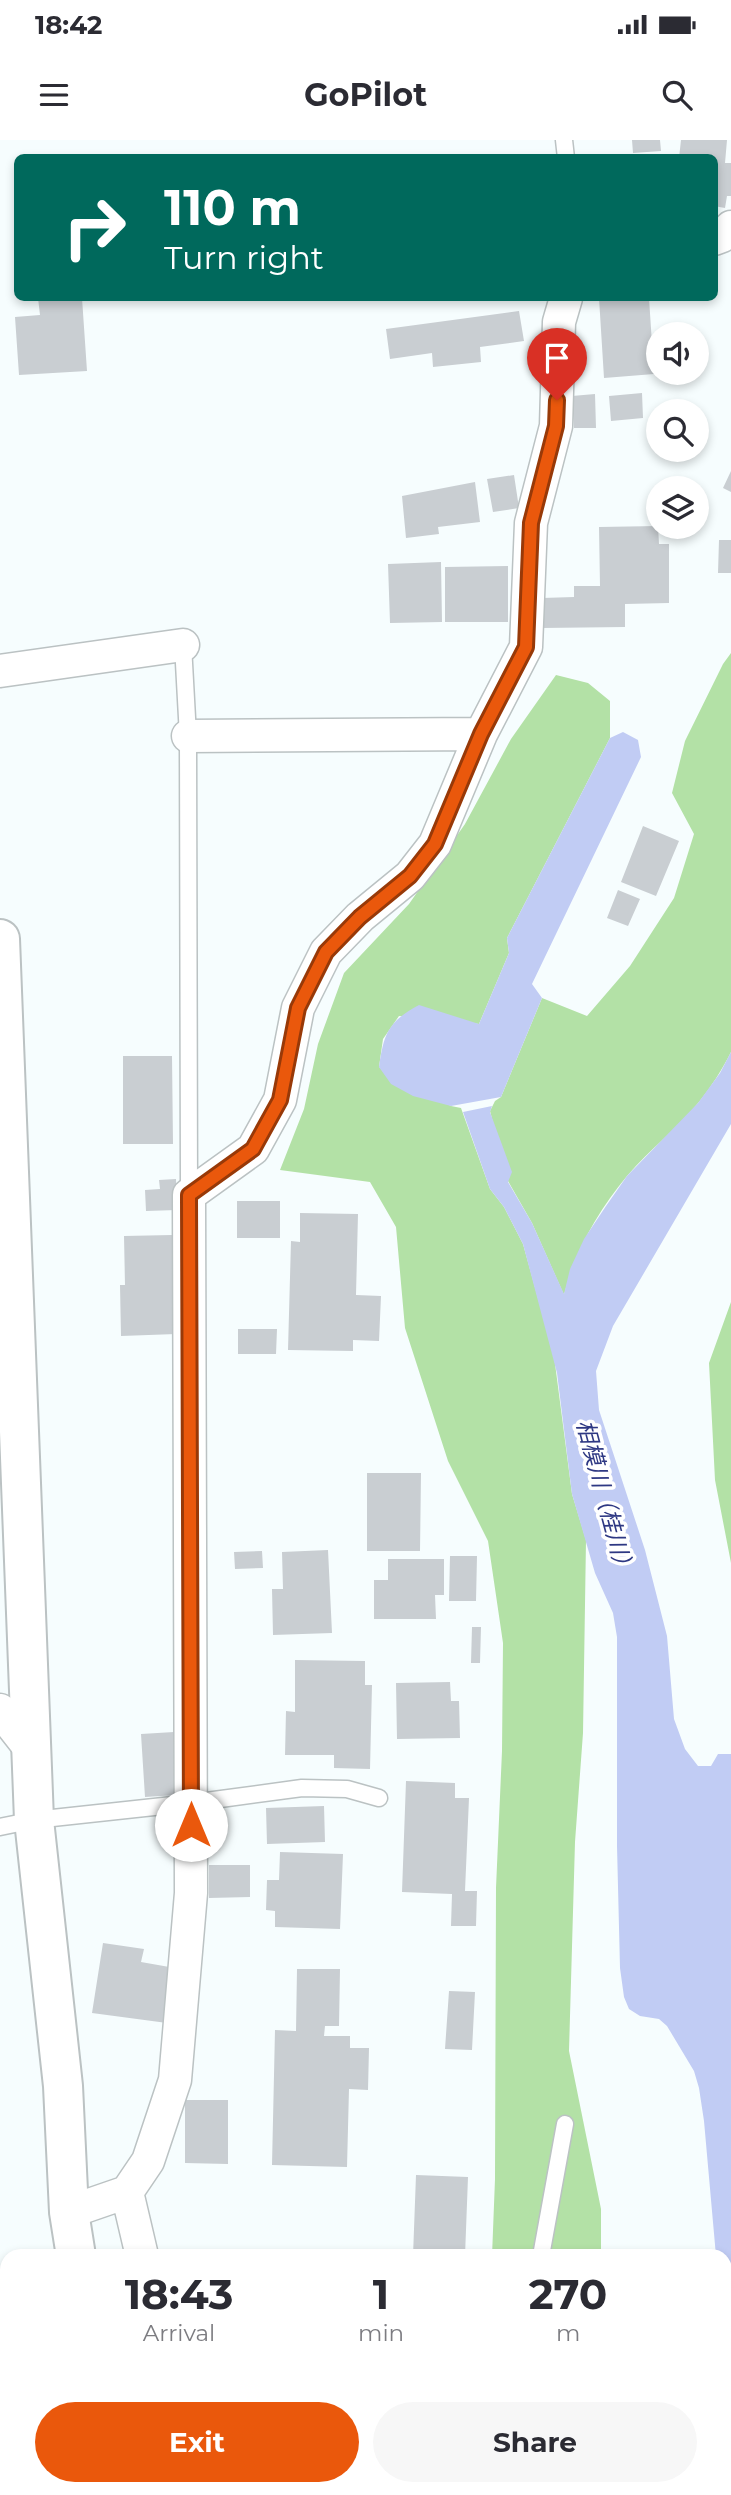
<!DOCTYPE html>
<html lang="en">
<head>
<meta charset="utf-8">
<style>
  :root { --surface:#fff; --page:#f7f7f7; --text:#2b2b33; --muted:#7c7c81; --accent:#ea580c }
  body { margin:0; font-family:Montserrat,"Noto Sans JP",sans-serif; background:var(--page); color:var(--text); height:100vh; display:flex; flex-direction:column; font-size:26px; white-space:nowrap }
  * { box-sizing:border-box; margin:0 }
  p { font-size:23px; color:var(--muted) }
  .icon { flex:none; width:38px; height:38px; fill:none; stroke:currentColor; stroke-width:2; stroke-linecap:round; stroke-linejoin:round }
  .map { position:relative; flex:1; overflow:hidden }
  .panel { position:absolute; left:0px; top:2109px; width:732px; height:247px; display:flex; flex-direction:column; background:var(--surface); border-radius:21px 21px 0 0; box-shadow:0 4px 10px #0003 }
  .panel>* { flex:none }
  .hud { position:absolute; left:14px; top:14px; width:704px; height:147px; border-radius:10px; box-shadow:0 4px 10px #0003; background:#00695c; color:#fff; overflow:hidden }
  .buttons { position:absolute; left:646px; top:182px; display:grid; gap:14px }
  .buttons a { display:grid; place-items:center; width:63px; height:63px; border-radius:50%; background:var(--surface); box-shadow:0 4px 10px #0003; font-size:35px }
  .pin { position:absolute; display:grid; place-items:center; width:60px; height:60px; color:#fff; margin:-72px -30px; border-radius:50% 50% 50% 0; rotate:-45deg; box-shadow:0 0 7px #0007 }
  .pin .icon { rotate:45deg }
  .me { position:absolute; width:77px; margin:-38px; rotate:0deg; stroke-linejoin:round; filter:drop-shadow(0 0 5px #0008) }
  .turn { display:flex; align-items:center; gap:24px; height:147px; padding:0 35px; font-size:32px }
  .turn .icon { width:91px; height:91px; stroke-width:2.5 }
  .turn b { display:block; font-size:49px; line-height:60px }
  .eta { display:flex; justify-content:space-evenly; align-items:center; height:119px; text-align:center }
  .eta b { font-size:42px; font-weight:700; line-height:49px }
  .button { display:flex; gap:14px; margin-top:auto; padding:14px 35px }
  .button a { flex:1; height:80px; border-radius:42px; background:var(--accent); color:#fff; font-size:28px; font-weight:700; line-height:80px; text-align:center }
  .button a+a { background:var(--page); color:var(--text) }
  .status { display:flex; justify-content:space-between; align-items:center; height:49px; padding:0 35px; background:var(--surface); direction:ltr }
  .status svg { height:19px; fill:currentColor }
  header { display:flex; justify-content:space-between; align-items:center; height:91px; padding:0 35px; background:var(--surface); font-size:32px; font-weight:700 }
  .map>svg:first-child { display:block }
</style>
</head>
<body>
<div class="status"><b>18:42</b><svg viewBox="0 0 49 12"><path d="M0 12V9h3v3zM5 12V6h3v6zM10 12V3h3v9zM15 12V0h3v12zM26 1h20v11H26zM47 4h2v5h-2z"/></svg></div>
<header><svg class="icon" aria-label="menu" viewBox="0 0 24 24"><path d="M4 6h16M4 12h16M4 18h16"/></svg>GoPilot<svg class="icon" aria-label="search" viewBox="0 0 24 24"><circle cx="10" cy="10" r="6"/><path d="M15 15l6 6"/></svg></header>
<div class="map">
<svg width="731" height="2355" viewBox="0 0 731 2355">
  <rect width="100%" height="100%" fill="#f6fdfe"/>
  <!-- green -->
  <path fill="#b3e1a6" d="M731,513V912C722,930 711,947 699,962C677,989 649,1010 627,1036C598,1071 575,1111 564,1155L532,1083L508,1041L490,971L495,961L501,957L542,858L587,876L630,826L674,758L694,694L672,653L685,601L723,524Z
    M556,535L588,543L610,561V598L507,798L509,813L479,884L399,876L383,899L379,927L451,966L461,968L490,1049L504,1067L523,1104L554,1216L572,1354L586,1400L583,1593L575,1702L569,1911L601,2069V2116H492L495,2039L496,1748L502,1611L503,1503L488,1401L448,1321L405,1188L396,1087L370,1042L280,1030L304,969L318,904L344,833L409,764L465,684L511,599Z
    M731,1162V1423L715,1340L709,1223Z
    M482,2349H595L594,2355H481Z"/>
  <!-- water -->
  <path fill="#c1ccf4" d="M623,592L638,600L641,617L532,844L542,858L501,957L451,966L413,956L391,944L379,927C384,893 388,882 419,865L479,884L509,813L507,798L610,598Z
    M731,912V984L613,1186L596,1231L599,1270L645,1410L667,1496L674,1579L685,1609L698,1626H711L718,1614H731V2355H669L670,2349L724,2348V2116H716L704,1981L699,1948L694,1931L667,1886L659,1879L640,1876L629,1869L624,1857L620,1828L617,1706V1497L613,1473L595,1433L572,1354L557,1233L523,1104L504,1067L490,1049L463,972L492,966L490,972L512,1032L508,1042L532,1083L564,1154L570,1129L584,1099L606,1066L627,1036L698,963L720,933Z"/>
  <!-- building -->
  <path fill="#c9ced2" d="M632,0H660L661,11L633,13Z
    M681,0H727L725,23H731V56H727L725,68L714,66V18H679Z
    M38,158H82L87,231L19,235L15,177L40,175Z
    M599,158H649L654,234L604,238Z
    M519,171L524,201L480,207L481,222L433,227L432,213L390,219L386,189Z
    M642,253L643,278L611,281L609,256Z
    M595,254L596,288H574L572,256Z
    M731,331V352L723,348Z
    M514,335L519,368L493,372L487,339Z
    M475,342L480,382L438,387L439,394L406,398L402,356Z
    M658,386L659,404H669V463L625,464V487L542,488V458L574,457V446H600L599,387Z
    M719,400H731V433H718Z
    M441,422L442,482L390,483L388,424Z
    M508,426V482H445V427Z
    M643,686L679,701L656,756L621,742Z
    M618,750L640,759L628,786L607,778Z
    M123,916H172L173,1004H123Z
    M176,1039L177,1070L146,1071L145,1050L160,1049L159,1040Z
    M237,1061H280V1098H237Z
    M300,1073L358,1074L356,1155L381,1156L379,1201L353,1200V1211L288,1210L291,1101L300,1102Z
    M172,1095L176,1194L121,1196L120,1145H125L124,1096Z
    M238,1189H277L276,1214H238Z
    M367,1333H421L420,1411H367Z
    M328,1410L332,1493L273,1495L272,1449H283L282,1412Z
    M262,1411L263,1428L235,1429L234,1412Z
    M450,1416H477L476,1461H449Z
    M388,1419H444V1455H435L436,1479H374V1440H388Z
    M472,1487H481L480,1523H471Z
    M295,1520L365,1521V1545H372L370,1629L334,1628V1615H285L286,1571L295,1572Z
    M450,1542L451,1561H459L460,1598L397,1599L396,1543Z
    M174,1592L177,1655L145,1657L141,1594Z
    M406,1641L455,1643V1658H469L465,1751H477L476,1786H451L452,1754L402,1752Z
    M324,1666L325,1702L267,1704L266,1668Z
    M280,1712L343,1714L340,1789L275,1787V1771L266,1770L267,1740H279Z
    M209,1725H250V1757L209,1758Z
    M103,1803L144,1809L141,1822L175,1828L167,1883L92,1873Z
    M297,1829H340L339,1886H325L324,1896H350V1908H369L368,1950L349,1949L347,2027L272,2025L275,1890L296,1891Z
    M449,1851L475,1852L472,1910L445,1909Z
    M185,1960H228V2024L185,2023Z
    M416,2035L468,2037L465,2116H413Z
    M0,2191H7V2275L0,2276Z
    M1,2282H7V2314H2Z
    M7,2320V2348H37V2355H0V2321Z
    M175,2348H303L304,2355H175Z
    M310,2348H363L362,2355H310Z
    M397,2350H421V2355H397Z"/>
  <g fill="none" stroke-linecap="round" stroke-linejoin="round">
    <defs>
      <path id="lane" d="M564,0L566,18
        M183,505L188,596L189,1055
        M0,1687L34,1680L191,1663L302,1648L347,1649L379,1658
        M541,2116L565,1984
        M502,2355L503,2348"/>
      <path id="street" d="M714,99L722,96L731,87
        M0,531L183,505
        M188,596L481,594
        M0,1570L32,1611
        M127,2052L142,2116
        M69,2072L127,2052L148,2021L175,1940L191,1753L189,1055L253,1009L280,960L298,868L326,812L360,777L410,736L435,704L481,594L526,507L531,383L556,286L559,182L566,158
        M0,2165H7
        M141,2355L144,2348"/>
      <path id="secondary" d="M0,799L34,1680L63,1946L69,2072L76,2116
        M113,2348L114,2355"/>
    </defs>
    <!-- lane casing -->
    <use href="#lane" stroke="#bbc2c3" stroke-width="19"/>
    <!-- street casing -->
    <use href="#street" stroke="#bbc2c3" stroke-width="35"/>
    <!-- secondary casing -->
    <use href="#secondary" stroke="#bbc2c3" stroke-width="42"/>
    <!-- lane -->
    <use href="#lane" stroke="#fff" stroke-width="16"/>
    <!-- street -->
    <use href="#street" stroke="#fff" stroke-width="32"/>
    <!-- secondary -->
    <use href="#secondary" stroke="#fff" stroke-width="38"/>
  </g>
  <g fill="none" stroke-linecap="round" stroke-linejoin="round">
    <defs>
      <path id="route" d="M191,1685L189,1055L253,1009L280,960L298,868L326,812L360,777L410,736L435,704L481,594L526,507L531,383L556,286L557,260"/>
    </defs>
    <!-- route casing -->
    <use href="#route" stroke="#983908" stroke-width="18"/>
    <!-- route -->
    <use href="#route" stroke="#ea580c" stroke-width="12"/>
  </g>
  <g text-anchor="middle" stroke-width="7" stroke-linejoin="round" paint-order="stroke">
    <!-- water labels -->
    <g font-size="23" font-style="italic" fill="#2e3883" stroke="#fff">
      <text transform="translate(605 1358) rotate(75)" y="8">相模川（桂川）</text>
    </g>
  </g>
</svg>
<div class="buttons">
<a><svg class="icon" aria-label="sound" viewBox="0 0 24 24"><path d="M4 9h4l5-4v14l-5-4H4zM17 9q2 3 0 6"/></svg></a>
<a><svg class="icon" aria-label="search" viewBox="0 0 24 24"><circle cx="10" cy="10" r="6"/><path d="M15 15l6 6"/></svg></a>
<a><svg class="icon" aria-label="layers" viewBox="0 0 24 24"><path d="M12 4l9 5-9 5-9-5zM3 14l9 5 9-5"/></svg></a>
</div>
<div class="pin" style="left:557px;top:260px;background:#d93025"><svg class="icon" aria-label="arrive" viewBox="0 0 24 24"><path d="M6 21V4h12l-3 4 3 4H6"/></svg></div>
<svg class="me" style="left:191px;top:1685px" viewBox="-20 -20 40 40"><circle r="19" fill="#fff"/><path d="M0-13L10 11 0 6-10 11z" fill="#ea580c"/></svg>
<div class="hud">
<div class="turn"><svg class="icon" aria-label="right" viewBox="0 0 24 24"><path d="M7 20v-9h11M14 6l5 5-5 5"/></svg><div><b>110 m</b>Turn right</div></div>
</div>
<section class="panel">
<div class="eta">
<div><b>18:43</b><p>Arrival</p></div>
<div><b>1</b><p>min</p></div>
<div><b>270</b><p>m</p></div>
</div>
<div class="button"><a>Exit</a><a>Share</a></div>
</section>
</div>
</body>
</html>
